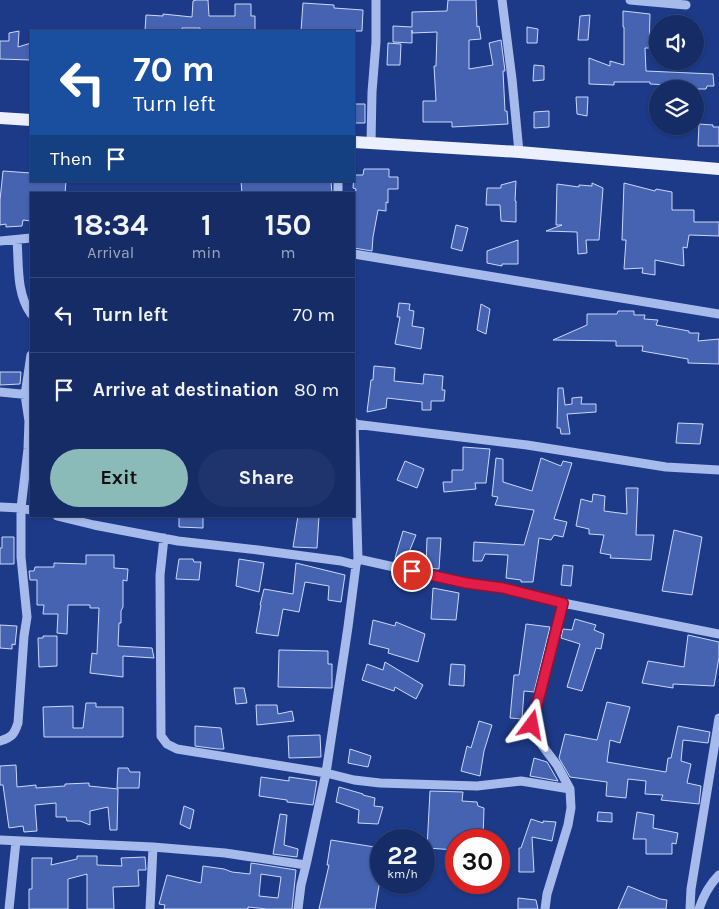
<!DOCTYPE html>
<html lang="en">
<head>
<meta charset="utf-8">
<style>
  :root { --surface:#162c66; --page:#1f346c; --text:#f1f3f6; --muted:#9ea7bf; --line:#35487a; --accent:#8bbbb9 }
  body { margin:0; font-family:Karla,sans-serif; background:var(--page); color:var(--text); height:100vh; display:flex; flex-direction:column; font-size:19px; white-space:nowrap }
  * { box-sizing:border-box; margin:0 }
  p { font-size:16px; color:var(--muted) }
  .icon { flex:none; width:28px; height:28px; fill:none; stroke:currentColor; stroke-width:2; stroke-linecap:round; stroke-linejoin:round }
  .map { position:relative; flex:1; overflow:hidden }
  .panel { position:absolute; left:30px; top:192px; width:325px; height:325px; display:flex; flex-direction:column; background:var(--surface); border-radius:0px; box-shadow:0 1px 4px #0004,0 0 0 1px var(--line) }
  .panel>* { flex:none }
  .banner { position:absolute; left:30px; top:30px; width:325px; height:152px; border-radius:0px; box-shadow:0 1px 4px #0004,0 0 0 1px var(--line); background:#1a4fa0; color:#fff; overflow:hidden }
  .tools { position:absolute; left:649px; top:15px; display:grid; gap:10px }
  .tools a { display:grid; place-items:center; width:55px; height:55px; border-radius:50%; background:var(--surface); box-shadow:0 1px 4px #0004,0 0 0 1px var(--line); font-size:25px }
  .speed { position:absolute; left:370px; top:829px; display:flex; gap:10px; font-size:25px; font-weight:700; text-align:center }
  .speed>* { display:grid; place-content:center; width:65px; height:65px; border-radius:50%; background:var(--surface); box-shadow:0 1px 4px #0004,0 0 0 1px var(--line); line-height:1 }
  .speed small { font-size:12px; font-weight:400 }
  .speed .limit { border:8px solid #d22; background:#fff; color:#111 }
  .pin { position:absolute; display:grid; place-items:center; width:42px; height:42px; color:#fff; margin:-21px; border:2px solid #fff; border-radius:50%; box-shadow:0 1px 5px #0007 }
  .me { position:absolute; width:55px; margin:-28px; rotate:13deg; stroke-linejoin:round; filter:drop-shadow(0 0 4px #0008) }
  .turn { display:flex; align-items:center; gap:18px; height:105px; padding:0 20px; font-size:22px }
  .turn .icon { width:65px; height:65px; stroke-width:2.5 }
  .turn b { display:block; font-size:35px; line-height:42px }
  .then { display:flex; align-items:center; height:48px; padding:0 20px; background:#0003; gap:10px; font-size:19px }
  .eta { display:flex; justify-content:space-evenly; align-items:center; height:85px; text-align:center }
  .eta b { font-size:30px; font-weight:700; line-height:35px }
  .button { display:flex; gap:10px; margin-top:auto; padding:10px 20px }
  .button a { flex:1; height:58px; border-radius:30px; background:var(--accent); color:#111; font-size:20px; font-weight:700; line-height:58px; text-align:center }
  .button a+a { background:var(--page); color:var(--text) }
  ul { padding:0; list-style:none }
  li { display:flex; align-items:center; gap:15px; height:75px; padding:0 20px; border-top:1px solid var(--line) }
  li div { flex:1 }
  li b { display:block; font-size:19px }
  li em { font-style:normal }
  .map>svg:first-child { display:block }
</style>
</head>
<body>
<div class="map">
<svg width="719" height="909" viewBox="0 0 719 909">
  <rect width="100%" height="100%" fill="#1d3a88"/>
  <!-- building -->
  <path fill="#4563b1" stroke="#cbd8f8" fill-rule="evenodd" d="M196,0H208L209,16H235V4H251V16H255V31H200V28H182V31H145L146,15L163,16V14L192,17L193,1Z
    M448,0H476L477,27L479,26L481,39L469,40V69L493,65L489,43L501,40L505,71H503L505,111H507L508,124L452,127V122H423V101H436L434,66H436L437,32L412,33V30V43L393,42V26L412,27V12L447,11Z
    M303,3L334,5V8L363,10L362,31H301Z
    M623,11L650,14L649,48H645L646,71L713,74L714,86H707L706,89H669V85L650,84V82H614V85L589,84V58L610,66V61L624,65V27H623Z
    M590,15L588,40H578L580,16Z
    M527,27L538,29L537,43H527Z
    M19,31L18,47L31,43V60L0,59V41H9V33Z
    M388,43L401,44L400,65H387Z
    M534,65L544,66V80L533,81Z
    M576,97H588L587,116L577,114Z
    M354,104H365V123H354Z
    M549,111V127L534,128V112Z
    M699,124L713,125V127H719V146H698Z
    M364,169H389V177H398V189H388V203L386,202V211L378,210L373,237L372,251L354,248V203L356,189L353,188L354,175H363Z
    M3,171L31,173V181H66L65,194H31V221L23,220L22,226L6,227V224L0,225V200Z
    M241,181H331L332,194H242Z
    M516,181L515,201H516V222L501,221L500,205H486L487,188H501V185Z
    M592,183L603,188L599,240H586L587,253L578,254L577,232L546,231L562,225H556L557,184L579,187V185L592,186Z
    M624,183L655,191L656,189L672,192V210H694V222H719V236L689,235L687,248L683,247L684,266L655,260V275L642,273L643,268L624,269L626,240H622Z
    M456,225L468,228L462,251L451,248Z
    M518,240V264H502V266L487,263V251Z
    M399,303L410,304L409,310L414,311L412,326L424,328L421,349L395,344L400,317H397Z
    M481,304L490,309L486,334L477,330Z
    M618,311H634V315H645L644,319L658,320L656,325L689,331V333H699L698,341L719,339V364L688,363V359L642,351L643,346H616V341L553,340L587,325V314H617Z
    M374,366L395,368L394,381L423,384L424,374L443,376L442,390H445L444,401H431V410H422V402L387,398L386,408L367,412L371,380H373Z
    M0,372H21L20,384L0,385Z
    M558,388H563L565,405L572,404V398L582,397L581,404H596V412L567,414L570,434H561L560,428H557Z
    M678,423L703,424L700,444L676,443Z
    M463,447L490,449L486,483H475L476,489L444,492L443,482H452V470H463Z
    M496,458L503,459V482L532,491L541,458L561,466L563,461L572,463L554,519L567,522L563,537L554,535L551,540L539,538L533,582H521V580L506,578L508,555L485,554L482,561H473L474,542L524,545L534,510L495,505L498,497L492,496Z
    M405,461L424,469L417,488L397,480Z
    M626,488H638L636,535H654L651,560L610,558L611,555L600,553L604,535L589,534V529L576,526L581,499L592,502L593,494L605,496L604,511L627,514Z
    M179,516H203V528L179,527Z
    M298,516H319L317,548L293,547Z
    M674,530L702,537L692,595L662,591Z
    M403,531L416,535L405,562L395,558Z
    M2,537H14V564H0V548H2Z
    M427,538H441L439,569L426,568Z
    M86,555H114V568L128,569L127,581L123,580V607L121,611V623H119L118,646L152,648L154,658L123,656V677L90,673L92,653L97,654L99,608H90V605H68L67,634L57,633L58,614H43L44,605H37V580H30L29,571H34L35,567H54V563L86,564Z
    M179,559H193L194,562H201L199,580L176,579Z
    M239,559L264,563L259,592L236,586Z
    M296,563L345,575L341,602L328,600L329,586L305,582L299,612L283,609L278,636L256,633L261,605H260L264,589L293,594Z
    M563,565L573,566L571,586L561,585Z
    M433,588L459,593L456,620L431,619Z
    M575,619L596,625L594,630L604,634L601,649L596,648L582,691L567,687L580,644L561,638L563,629L572,630Z
    M373,620L395,626L396,622L425,634L418,662L388,653L389,649L369,644Z
    M526,624L550,627L534,692L524,691L522,719L510,718L514,675H519Z
    M0,625L17,626L15,645L12,644V649L0,648Z
    M688,635L719,642V657L714,686L673,684V688L642,683L648,661L684,667Z
    M43,636H57V666L39,667L38,638H43Z
    M279,650L328,651V664H332V688L278,687Z
    M385,662L423,685L416,699L395,687L394,691L362,680L367,664L383,670Z
    M451,664L465,665L464,686L449,685Z
    M234,688H244L247,703L236,704Z
    M607,702L630,707L620,743L610,740L607,762L666,772L668,758H671L678,726L710,732L708,743L683,740L681,761L691,764L687,783L701,786L699,804L661,800L663,795L645,794L646,781L628,779L626,798L606,796L607,782L570,777L559,758L565,734L597,740Z
    M86,703H96V707H123V737H44L43,707L73,706V728H83Z
    M256,705H277L278,714L292,711L294,721L257,725Z
    M479,721L492,725L484,751L480,776L461,771L467,746L471,748Z
    M195,726L221,728L224,749H218L195,746Z
    M320,735L321,757L289,758L288,736Z
    M350,749L371,756L368,767L348,763Z
    M534,758L547,762L558,781L530,776Z
    M16,765L17,787L36,785V788L65,786V784L89,783V786L118,789L117,830H110L108,807L90,811V825L80,821H67L66,817H56V803L35,805L37,831L24,832L23,826L9,828L3,785H0V766Z
    M118,768H128L130,772H140L139,788H117Z
    M261,777L289,781V777L317,781L313,805L287,802V800L259,796Z
    M339,787L363,794V795L375,798L374,806L383,807L378,824L358,823L359,810L336,802Z
    M430,791L463,792L462,801L477,802L478,806L484,808L483,840H456V850L427,848Z
    M184,806L194,810L190,829L180,824Z
    M598,812L612,813V822L597,821Z
    M637,812L654,815L653,828L678,833L676,844L672,843V854H646V839H633Z
    M280,814L287,815L284,845L298,849L297,857L273,854Z
    M531,819L543,823V821L556,822L552,841L532,837L534,872H519V848H521Z
    M331,840L381,848V874L375,909H319L329,865H327Z
    M77,856H97V865L122,866L121,858L145,857L146,870H138L139,886L113,887L114,909H87V874L68,879V909H29V889H32V858H52L51,865L77,859Z
    M251,863L296,870L292,909H267L248,907V909H164L165,905L159,904L167,875L201,883L203,866L224,869L232,872L250,874ZM261,874L281,877L278,898L259,896Z
    M628,886L660,899L667,900L666,909H618Z
    M518,898L536,900L538,909H518Z"/>
  <g fill="none" stroke-linecap="round" stroke-linejoin="round">
    <!-- minor -->
    <path stroke="#a6baeb" stroke-width="9" d="M502,0L512,79L519,152
      M630,0L686,5
      M371,143L372,92L376,42V0
      M338,181V194
      M17,240C19,265 16,293 31,314
      M0,241L31,238
      M354,254L719,314
      M0,392L31,395
      M354,424L527,445L666,467L719,470
      M0,507L21,508L31,510
      M57,516L94,525L178,541L258,550L341,561L356,565
      M164,538L160,575L161,736L167,744L177,749L326,773L354,780L380,783L477,786L521,781L570,789
      M358,559L466,583L503,588L563,603L719,634
      M0,741C12,737 14,735 18,723L24,636L27,617L21,557V508L28,449L29,421L25,395L31,355
      M0,840L153,847L225,853L306,865
      M9,909L16,841
      M150,909L153,847
      M298,909L301,885L306,865L326,773L348,627L356,565L358,559L354,422
      M545,909L547,894L568,825L571,808L570,789L557,765L532,732V725L563,603
      M690,909L691,889L719,718
      M699,909C703,897 710,884 719,875"/>
    <!-- major -->
    <path stroke="#ebeffe" stroke-width="12" d="M0,118L31,120
      M354,142L519,152L719,169"/>
  </g>
  <g fill="none" stroke-linecap="round" stroke-linejoin="round">
    <defs>
      <path id="route" d="M412,571L466,583L503,588L563,603L532,725"/>
    </defs>
    <!-- route casing -->
    <use href="#route" stroke="#92132f" stroke-width="12"/>
    <!-- route -->
    <use href="#route" stroke="#e11d48" stroke-width="9"/>
  </g>
</svg>
<div class="tools">
<a><svg class="icon" aria-label="sound" viewBox="0 0 24 24"><path d="M4 9h4l5-4v14l-5-4H4zM17 9q2 3 0 6"/></svg></a>
<a><svg class="icon" aria-label="layers" viewBox="0 0 24 24"><path d="M12 4l9 5-9 5-9-5zM3 14l9 5 9-5"/></svg></a>
</div>
<div class="speed"><div>22<small>km/h</small></div><div class="limit">30</div></div>
<div class="pin" style="left:412px;top:571px;background:#d93025"><svg class="icon" aria-label="arrive" viewBox="0 0 24 24"><path d="M6 21V4h12l-3 4 3 4H6"/></svg></div>
<svg class="me" style="left:532px;top:725px" viewBox="-20 -20 40 40"><path d="M0-17L14 15 0 8-14 15z" fill="#e11d48" stroke="#fff" stroke-width="4"/></svg>
<div class="banner">
<div class="turn"><svg class="icon" aria-label="left" viewBox="0 0 24 24"><path d="M17 20v-9H6M10 6l-5 5 5 5"/></svg><div><b>70 m</b>Turn left</div></div>
<div class="then">Then<svg class="icon" aria-label="arrive" viewBox="0 0 24 24"><path d="M6 21V4h12l-3 4 3 4H6"/></svg></div>
</div>
<section class="panel">
<div class="eta">
<div><b>18:34</b><p>Arrival</p></div>
<div><b>1</b><p>min</p></div>
<div><b>150</b><p>m</p></div>
</div>
<ul>
<li><svg class="icon" aria-label="left" viewBox="0 0 24 24"><path d="M17 20v-9H6M10 6l-5 5 5 5"/></svg><div><b>Turn left</b></div><em>70 m</em></li>
<li><svg class="icon" aria-label="arrive" viewBox="0 0 24 24"><path d="M6 21V4h12l-3 4 3 4H6"/></svg><div><b>Arrive at destination</b></div><em>80 m</em></li>
</ul>
<div class="button"><a>Exit</a><a>Share</a></div>
</section>
</div>
</body>
</html>
